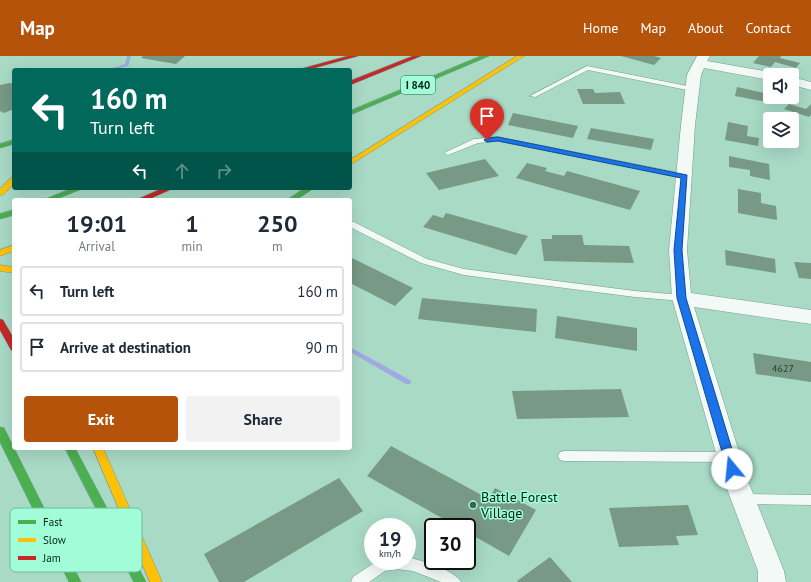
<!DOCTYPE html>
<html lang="en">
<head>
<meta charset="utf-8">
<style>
  :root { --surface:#fff; --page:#f2f2f3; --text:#1f2937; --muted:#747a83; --line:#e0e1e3; --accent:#b45309 }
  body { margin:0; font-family:"PT Sans",sans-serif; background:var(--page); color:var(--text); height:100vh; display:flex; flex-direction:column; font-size:15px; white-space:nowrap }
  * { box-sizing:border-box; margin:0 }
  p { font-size:13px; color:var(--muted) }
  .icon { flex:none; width:22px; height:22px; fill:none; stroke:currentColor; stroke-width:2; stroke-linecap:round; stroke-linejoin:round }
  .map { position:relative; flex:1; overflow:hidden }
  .side { position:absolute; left:12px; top:142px; width:340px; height:252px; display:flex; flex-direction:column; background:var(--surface); border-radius:4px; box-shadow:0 4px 16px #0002 }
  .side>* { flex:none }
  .top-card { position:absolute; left:12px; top:12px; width:340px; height:122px; border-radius:4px; box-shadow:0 4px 16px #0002; background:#00695c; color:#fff; overflow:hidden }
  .tools { position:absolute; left:763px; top:12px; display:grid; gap:8px }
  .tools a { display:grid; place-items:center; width:36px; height:36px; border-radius:4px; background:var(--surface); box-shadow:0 4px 16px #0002; font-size:20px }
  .speed { position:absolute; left:364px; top:462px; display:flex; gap:8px; font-size:20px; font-weight:700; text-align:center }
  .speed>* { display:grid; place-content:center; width:52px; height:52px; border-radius:50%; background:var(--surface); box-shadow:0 4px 16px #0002; line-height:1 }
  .speed small { font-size:10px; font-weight:400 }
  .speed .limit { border:2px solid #111; border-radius:6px; background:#fff; color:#111 }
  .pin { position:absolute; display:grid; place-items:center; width:34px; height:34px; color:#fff; margin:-41px -17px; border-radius:50% 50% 50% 0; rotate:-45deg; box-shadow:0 0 4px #0007 }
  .pin .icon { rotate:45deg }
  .me { position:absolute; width:44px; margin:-22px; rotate:343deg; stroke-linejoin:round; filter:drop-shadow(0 0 3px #0008) }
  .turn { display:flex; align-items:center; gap:14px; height:84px; padding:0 12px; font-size:18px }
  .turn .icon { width:52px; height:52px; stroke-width:2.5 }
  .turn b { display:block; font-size:28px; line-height:34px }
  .lanes { display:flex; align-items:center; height:38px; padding:0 12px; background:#0003; justify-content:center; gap:20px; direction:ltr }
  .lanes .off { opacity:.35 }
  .eta { display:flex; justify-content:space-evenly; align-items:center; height:68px; text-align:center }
  .eta b { font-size:24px; font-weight:800; line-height:28px }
  .primary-button { display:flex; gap:8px; margin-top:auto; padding:8px 12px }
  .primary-button a { flex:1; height:46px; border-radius:4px; background:var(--accent); color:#fff; font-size:16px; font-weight:800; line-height:46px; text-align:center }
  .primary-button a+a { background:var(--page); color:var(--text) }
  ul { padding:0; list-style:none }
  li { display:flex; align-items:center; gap:12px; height:50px; margin:0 8px 6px; padding:0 4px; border:2px solid var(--line); border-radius:4px }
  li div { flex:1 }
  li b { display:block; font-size:15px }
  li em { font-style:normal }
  header { display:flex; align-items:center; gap:24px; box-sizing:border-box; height:56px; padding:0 20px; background:var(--accent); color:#fff }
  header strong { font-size:19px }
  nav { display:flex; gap:22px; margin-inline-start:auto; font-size:14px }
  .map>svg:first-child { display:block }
</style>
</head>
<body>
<header>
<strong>Map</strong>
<nav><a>Home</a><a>Map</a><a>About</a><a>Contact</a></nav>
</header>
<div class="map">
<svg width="811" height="526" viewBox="0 0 811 526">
  <rect width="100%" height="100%" fill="#a8dac6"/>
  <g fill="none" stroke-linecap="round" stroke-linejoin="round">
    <!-- stream -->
    <path fill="#a0aae1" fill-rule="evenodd" d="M127,0H131L128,10L113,14H107L125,8Z
      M350,291L410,324L411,326L410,328H406L350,296Z"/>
  </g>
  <!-- building -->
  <path fill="#779986" d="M143,0H185L176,8L141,2Z
    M621,0H654L661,2L654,9Z
    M759,0H781L780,2L800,7L796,12L775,6L771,11L753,7Z
    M10,27L14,28V53L4,57L0,55V29Z
    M737,31L768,38L766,46L735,40Z
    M577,33H593L595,37L620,36L625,48H583Z
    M789,48L806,53L811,48V59L809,61L784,53Z
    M513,57L578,70L573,82L508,69Z
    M728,66L748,70L747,80L759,82L758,90L725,84Z
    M591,72L654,83L651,94L587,83Z
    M729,100L769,108L770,124L750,120V114L729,111Z
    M485,103L499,120L439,134L426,117Z
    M527,107L547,112L545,115L564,120L567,115L640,135L630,154L516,122Z
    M738,133L761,137V147L776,150L777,164L738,157Z
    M446,157L528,180L516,199L423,171L433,159L443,162Z
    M552,179H582L584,189L629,190L634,207L544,205L541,183H552Z
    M725,194L775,203L776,217L726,209Z
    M350,201L413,232L395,250L350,227Z
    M794,206L811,207V223L799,222Z
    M422,242L537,253L536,276L418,263Z
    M557,260L637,272V295L555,282Z
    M753,297L811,306V326L756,318Z
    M621,333L629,361L517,363L512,335Z
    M391,390L489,443L495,432L536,454L509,500L467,476V471H458L367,420Z
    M339,422L363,455L244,526H219L204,498Z
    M688,449L698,479L676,480L679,489L619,491L609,452Z
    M550,501L572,526H518L517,525Z"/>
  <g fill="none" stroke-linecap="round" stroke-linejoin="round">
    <defs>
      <path id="lane" d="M587,10L692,31L695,33L692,35L588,14L535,41L530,40Z
        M498,81L685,118L689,120L685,122L498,85L478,87L448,99L444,97L474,83Z
        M350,166H354L427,203L464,213L635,235L682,239L687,242L682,245L635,241L464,219L421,207L350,171Z
        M564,395L729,396L733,397L735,401L733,405L729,406L564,405L560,404L558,400L560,396Z
        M743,438L811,439V449L743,448L739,447L737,443L739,439Z
        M407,501C420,504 455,514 461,526H441L413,515L396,513L385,515L369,526H351L353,521L377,505H407Z"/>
      <path id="street" d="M697,0H710L707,5L770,16L776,19H770V24L704,12L701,19L695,69L687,194L691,237L811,254V268L694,251L748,425L784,515L786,526H758V515L724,425L672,242L669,194L681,69L687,19Z
        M792,21L811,26V34L792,29Z"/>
      <path id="fast" d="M481,0H489L350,59V55Z
        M14,84V88L0,92V88Z
        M73,132H84L54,144H43Z
        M305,132H314L296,144H287Z
        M14,154V159L0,163V158Z
        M0,371L4,372L81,526H69L0,386Z
        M65,392H75L146,526H134Z"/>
      <path id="slow" d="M517,0H524L350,109V104Z
        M11,122H14V128L3,139H0V133Z
        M14,189V195L0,200V194Z
        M0,209L14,211V217L0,215Z
        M93,392H103L162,526H150Z"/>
      <path id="jam" d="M348,0H358L307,14H297Z
        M413,0H421L350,29V25Z
        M163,132H174L147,144H136Z
        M0,263L3,264L14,283V295L11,294L0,274Z"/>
    </defs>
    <!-- lane casing -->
    <use href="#lane" stroke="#749d8e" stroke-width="1"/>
    <!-- street casing -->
    <use href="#street" stroke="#749d8e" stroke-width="1"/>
    <!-- fast casing -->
    <use href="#fast" stroke="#749d8e" stroke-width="1"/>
    <!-- slow casing -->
    <use href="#slow" stroke="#749d8e" stroke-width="1"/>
    <!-- jam casing -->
    <use href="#jam" stroke="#749d8e" stroke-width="1"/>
    <!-- lane -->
    <use href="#lane" fill="#f2f9f6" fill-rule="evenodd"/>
    <!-- street -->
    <use href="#street" fill="#f2f9f6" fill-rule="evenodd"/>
    <!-- fast -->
    <use href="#fast" fill="#4caf50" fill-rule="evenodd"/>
    <!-- slow -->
    <use href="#slow" fill="#ffc107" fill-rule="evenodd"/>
    <!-- jam -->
    <use href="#jam" fill="#c62828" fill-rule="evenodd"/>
  </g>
  <!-- route -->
  <path fill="#1a73e8" stroke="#114b97" d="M498,81L687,119L682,194L686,242L738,413L736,416L732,418L728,416L727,413L677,242L674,194L681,122L498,85L487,86L484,84L487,82Z"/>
  <!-- markers -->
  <circle fill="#3b6455" stroke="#a0fdd7" stroke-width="1.5" cx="473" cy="449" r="4"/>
  <g text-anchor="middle" stroke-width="3" stroke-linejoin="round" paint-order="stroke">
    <!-- number labels -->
    <g font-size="10" fill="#1e4234">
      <text x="783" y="316">4627</text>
    </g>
    <!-- shield labels -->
    <rect fill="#a0fdd7" stroke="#306651" stroke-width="1" x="401" y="20" width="34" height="18" rx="3"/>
    <g font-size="11" font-weight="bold" fill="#002518">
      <text x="418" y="33">I 840</text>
    </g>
    <!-- near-poi labels -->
    <g font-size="14" fill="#002518" stroke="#a0fdd7" text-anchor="start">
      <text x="481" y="446">Battle Forest<tspan x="481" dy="16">Village</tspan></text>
    </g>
  </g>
  <!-- legend -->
  <rect x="10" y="452" width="132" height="64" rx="6" fill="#a0fdd7" stroke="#70bc9e" stroke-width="1"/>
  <rect x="18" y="464" width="18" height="4" fill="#4caf50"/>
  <rect x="18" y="482" width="18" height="4" fill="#ffc107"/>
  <rect x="18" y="500" width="18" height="4" fill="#c62828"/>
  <g font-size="11" fill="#002518">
    <text x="43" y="470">Fast</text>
    <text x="43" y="488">Slow</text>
    <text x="43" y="506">Jam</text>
  </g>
</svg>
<div class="tools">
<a><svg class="icon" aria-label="sound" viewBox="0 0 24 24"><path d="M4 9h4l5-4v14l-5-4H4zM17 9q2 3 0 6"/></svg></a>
<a><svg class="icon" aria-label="layers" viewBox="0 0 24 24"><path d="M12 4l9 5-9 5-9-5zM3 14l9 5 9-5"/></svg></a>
</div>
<div class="speed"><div>19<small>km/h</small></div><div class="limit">30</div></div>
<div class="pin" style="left:487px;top:84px;background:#d93025"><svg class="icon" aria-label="arrive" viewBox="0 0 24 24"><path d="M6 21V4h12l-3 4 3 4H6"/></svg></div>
<svg class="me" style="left:732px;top:413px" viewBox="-20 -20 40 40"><circle r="19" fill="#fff"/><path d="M0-13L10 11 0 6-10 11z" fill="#1a73e8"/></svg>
<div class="top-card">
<div class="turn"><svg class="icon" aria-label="left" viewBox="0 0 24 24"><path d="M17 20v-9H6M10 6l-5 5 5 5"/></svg><div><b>160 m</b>Turn left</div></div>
<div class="lanes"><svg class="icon" aria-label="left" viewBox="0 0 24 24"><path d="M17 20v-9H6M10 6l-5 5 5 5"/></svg><svg class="icon off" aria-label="ahead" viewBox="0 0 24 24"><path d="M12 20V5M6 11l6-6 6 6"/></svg><svg class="icon off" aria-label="right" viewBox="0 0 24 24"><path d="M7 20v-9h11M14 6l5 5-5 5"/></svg></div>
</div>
<section class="side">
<div class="eta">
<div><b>19:01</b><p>Arrival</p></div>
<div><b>1</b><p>min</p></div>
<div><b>250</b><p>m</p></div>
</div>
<ul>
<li><svg class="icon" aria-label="left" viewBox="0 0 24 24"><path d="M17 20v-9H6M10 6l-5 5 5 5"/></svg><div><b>Turn left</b></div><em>160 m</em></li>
<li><svg class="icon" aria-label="arrive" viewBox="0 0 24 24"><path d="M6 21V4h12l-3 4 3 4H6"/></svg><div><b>Arrive at destination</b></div><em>90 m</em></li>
</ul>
<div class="primary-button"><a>Exit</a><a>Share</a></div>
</section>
</div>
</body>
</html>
